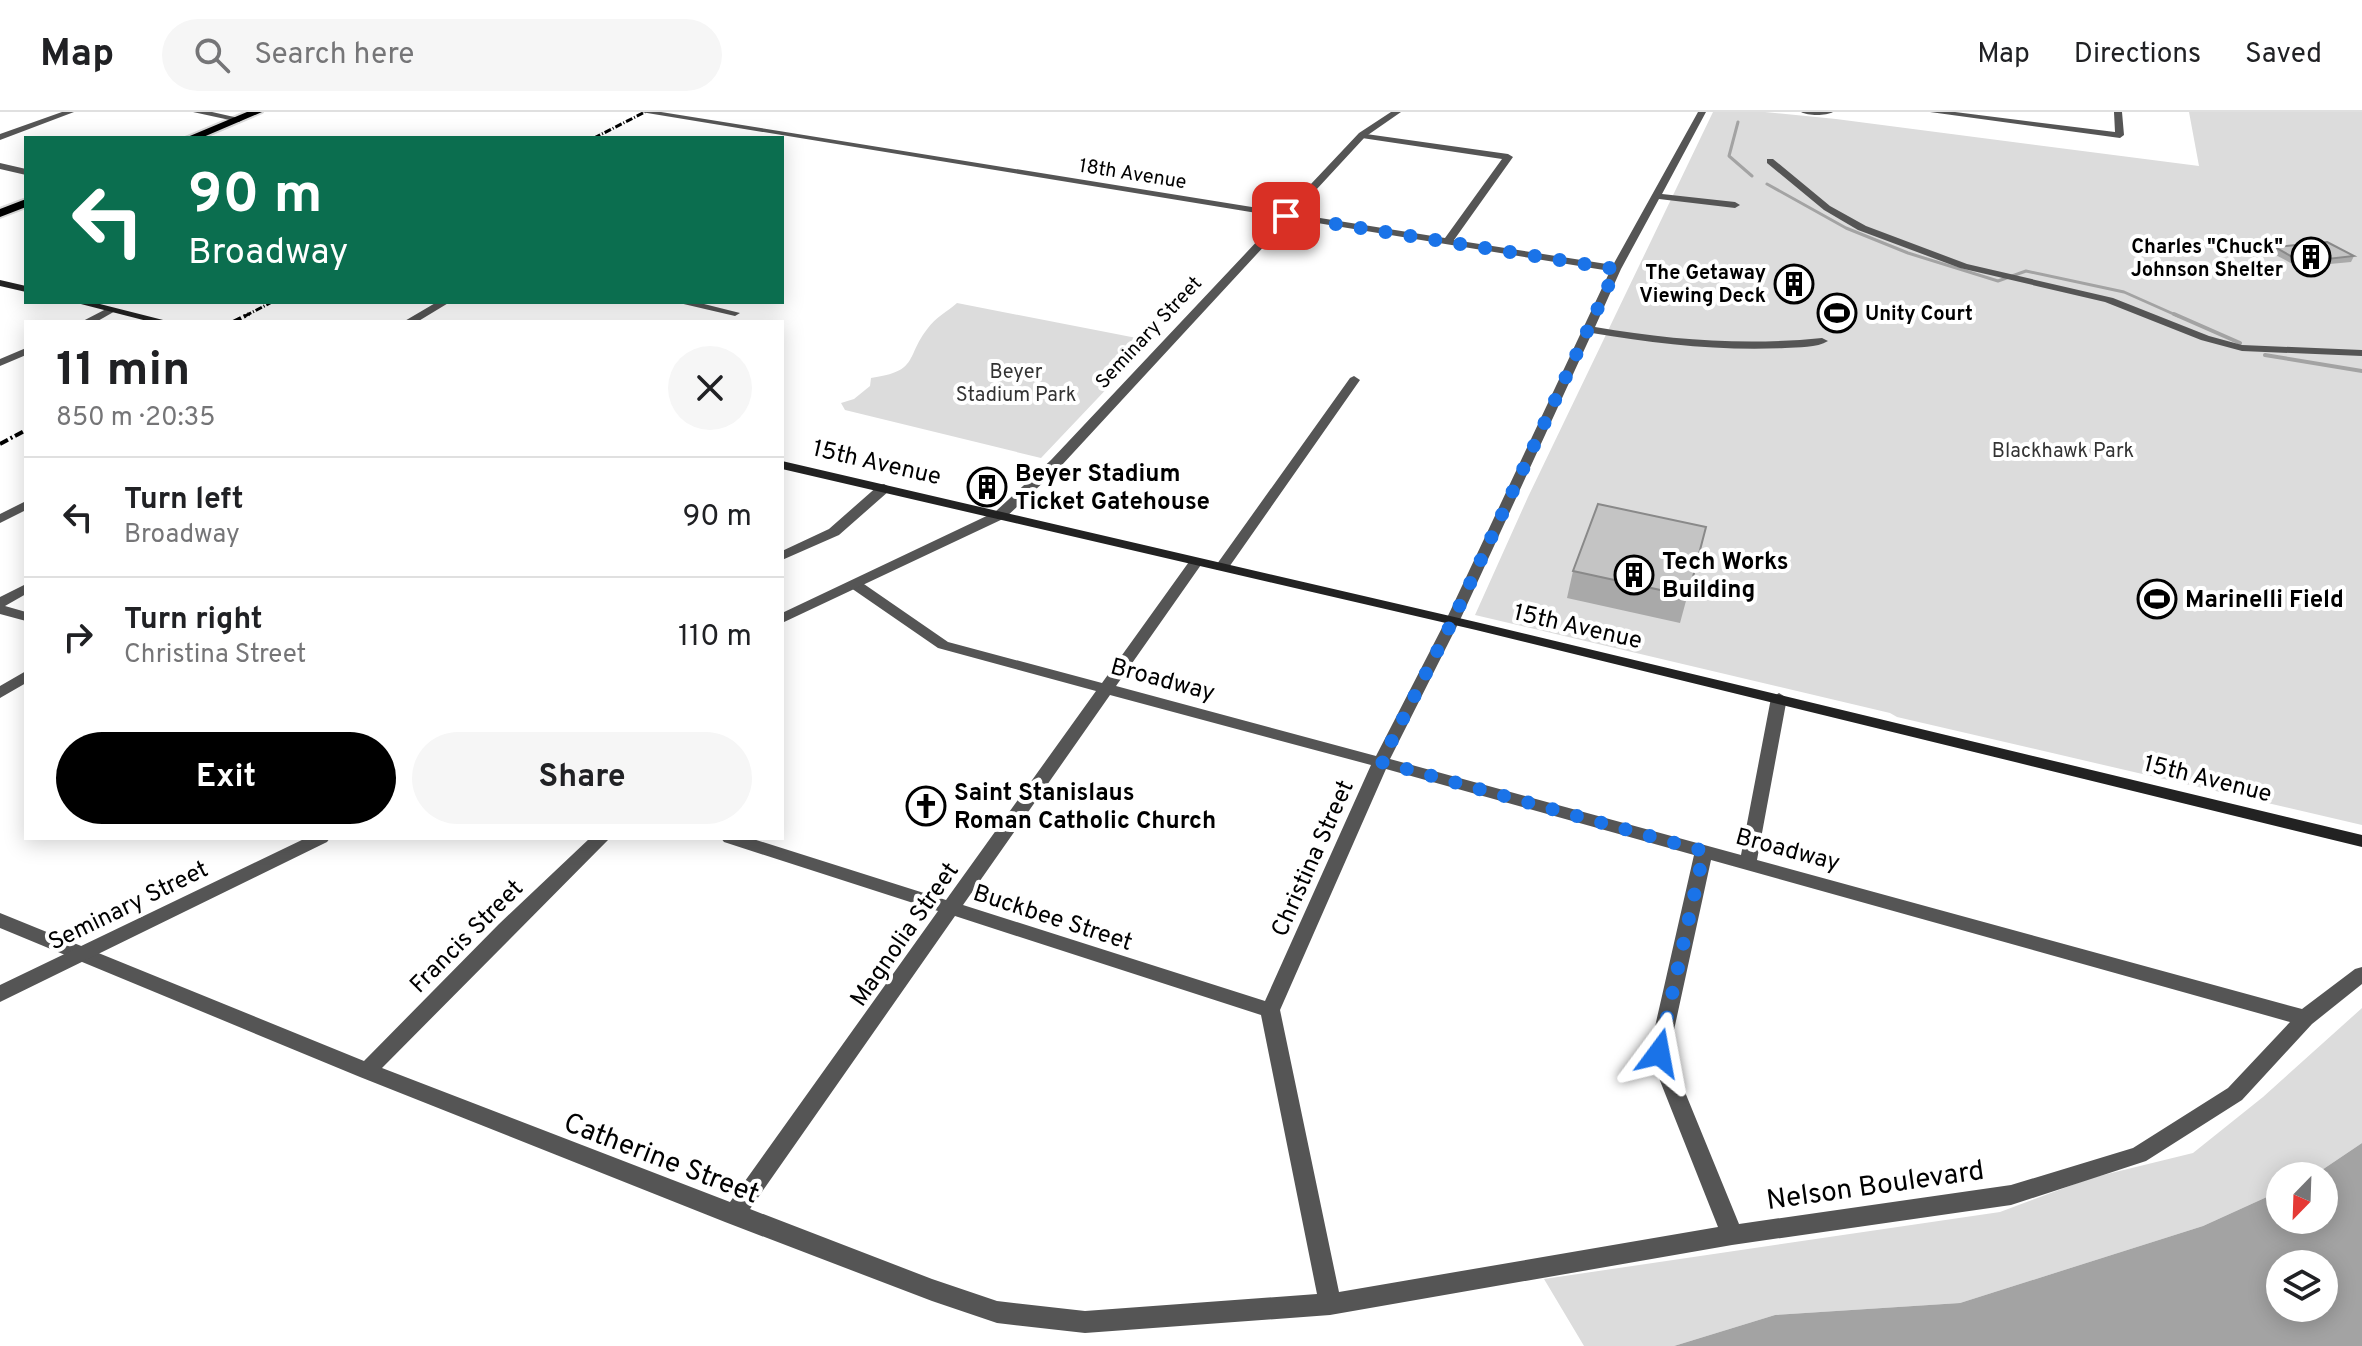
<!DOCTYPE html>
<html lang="en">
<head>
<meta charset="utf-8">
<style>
  :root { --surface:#fff; --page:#f6f6f6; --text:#202124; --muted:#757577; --line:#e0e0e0; --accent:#000 }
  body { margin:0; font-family:Overpass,sans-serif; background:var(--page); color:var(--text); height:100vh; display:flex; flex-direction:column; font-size:30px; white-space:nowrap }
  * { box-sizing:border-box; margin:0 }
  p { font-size:26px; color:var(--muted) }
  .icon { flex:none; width:44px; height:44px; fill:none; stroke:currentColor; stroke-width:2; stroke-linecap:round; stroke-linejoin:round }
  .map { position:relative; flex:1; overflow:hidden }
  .side { position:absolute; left:24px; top:208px; width:760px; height:520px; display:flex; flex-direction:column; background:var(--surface); border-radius:0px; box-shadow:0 4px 20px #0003 }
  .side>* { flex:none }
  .hud { position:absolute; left:24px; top:24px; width:760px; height:168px; border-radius:0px; box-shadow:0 4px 20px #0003; background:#0b6e4f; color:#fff; overflow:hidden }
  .needle { width:52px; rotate:203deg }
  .buttons { position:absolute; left:2266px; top:1050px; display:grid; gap:16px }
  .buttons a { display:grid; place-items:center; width:72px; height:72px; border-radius:50%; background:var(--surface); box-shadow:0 4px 20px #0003; font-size:40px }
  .pin { position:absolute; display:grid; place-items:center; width:68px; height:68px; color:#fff; margin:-34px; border-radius:16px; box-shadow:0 4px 12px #0006 }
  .me { position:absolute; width:88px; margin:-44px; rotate:13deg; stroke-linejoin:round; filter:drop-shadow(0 0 6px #0008) }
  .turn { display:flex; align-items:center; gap:28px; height:168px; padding:0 32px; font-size:36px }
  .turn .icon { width:104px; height:104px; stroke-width:2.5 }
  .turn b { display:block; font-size:56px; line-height:68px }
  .round { display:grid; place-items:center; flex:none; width:84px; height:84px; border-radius:42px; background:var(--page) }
  .summary { display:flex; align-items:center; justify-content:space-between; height:136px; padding:0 32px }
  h1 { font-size:48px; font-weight:700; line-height:60px }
  .action { display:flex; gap:16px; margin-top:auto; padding:16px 32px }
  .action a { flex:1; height:92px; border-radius:48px; background:var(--accent); color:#fff; font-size:32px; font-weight:700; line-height:92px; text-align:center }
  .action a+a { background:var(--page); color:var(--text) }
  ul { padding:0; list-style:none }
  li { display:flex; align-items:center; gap:24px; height:120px; padding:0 32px; border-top:2px solid var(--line) }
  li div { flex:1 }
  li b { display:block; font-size:30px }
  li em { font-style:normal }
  header { display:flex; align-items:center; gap:48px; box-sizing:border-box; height:112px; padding:0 40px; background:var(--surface); border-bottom:2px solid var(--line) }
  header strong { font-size:38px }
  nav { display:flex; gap:44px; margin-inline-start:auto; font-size:28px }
  .search { width:560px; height:72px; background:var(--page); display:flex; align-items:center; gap:20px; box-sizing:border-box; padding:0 28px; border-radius:44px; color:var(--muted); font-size:30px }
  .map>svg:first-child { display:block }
</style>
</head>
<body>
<header>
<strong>Map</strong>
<div class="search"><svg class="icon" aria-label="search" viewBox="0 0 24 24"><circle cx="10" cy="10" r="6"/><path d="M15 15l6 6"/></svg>Search here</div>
<nav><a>Map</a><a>Directions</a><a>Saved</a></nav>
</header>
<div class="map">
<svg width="2362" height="1234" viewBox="0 0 2362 1234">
  <rect width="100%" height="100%" fill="#fff"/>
  <!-- green -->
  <path fill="#dcdcdc" d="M1713,0H1765L1836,7L2199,54L2189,0H2362V713L1897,605L1890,601L1475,503L1528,385Z
    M957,191L1152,229L1041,346L845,298L841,291L854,287L870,274L871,266C920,259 905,245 928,216C935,206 948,199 957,191Z
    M2362,896V1031L2313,1064H2280V1079L2203,1114L1960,1191L1775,1203L1674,1234H1584L1544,1167L2000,1100L2091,1066L2193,1041L2263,985Z"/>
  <!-- water -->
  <path fill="#a3a3a3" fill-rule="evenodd" d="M2362,1031V1234H1674L1775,1203L1960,1191L2203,1114L2280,1079V1108H2324V1064H2313ZM2280,1152H2324V1196H2280Z"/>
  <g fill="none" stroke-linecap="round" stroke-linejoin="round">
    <!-- stream-far1 -->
    <path stroke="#a3a3a3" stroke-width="3" d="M1738,10L1729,44L1752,64
      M1767,72L1846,116L1908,141L1998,169L2026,159L2124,180L2178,204"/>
    <!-- stream -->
    <path stroke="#a3a3a3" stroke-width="4" d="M2174,202L2240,231
      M2265,243L2362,259"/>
    <defs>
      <path id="primary" d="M247,0H262L201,26H185Z
        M26,87V95L0,105V97Z"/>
    </defs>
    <!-- primary casing -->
    <use href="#primary" stroke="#dbdbdb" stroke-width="4"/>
    <!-- minor -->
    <path fill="#555" fill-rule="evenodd" d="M62,0H74L0,28V22Z
      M193,0H212L243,7L239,10Z
      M641,0H661L1445,126L1502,47L1362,26L1359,25V21L1508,42L1513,45L1454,128L1613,153L1698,0H1706L1662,82L1735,90L1740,93L1735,96L1659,87L1621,157L1595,215C1671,228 1745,234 1822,226L1828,229C1817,236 1798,235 1785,236C1720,239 1656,232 1592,221L1460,508L1390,647L1741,743L1771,586L1779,581L1787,586L1757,748L2302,897L2355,857L2362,855V872L2312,912L2242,988L2146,1049L2011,1093L1732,1133L1330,1203L1085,1221L997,1211L932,1189L725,1110L360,965L0,816V801L364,949L499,812L590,726H610L382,956L730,1090L938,799L724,730L721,726H750L946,788L1096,579L938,536L851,476L849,473L851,470H861L948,530L1102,571L1191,447H1201L1203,450L1116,574L1376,644L1446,508L1610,159ZM1110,583L1371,653L1265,889L963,793ZM1386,657L1694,743L1649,941L1718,1115L1339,1180L1280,898ZM1711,748L2290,910L2228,976L2133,1036L2011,1073L1739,1112L1669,941ZM955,804L1261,903L1317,1182L1085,1199L997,1189L932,1167L750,1097Z
      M1801,0H1833C1826,4 1808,4 1801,0Z
      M1930,0H1955L2115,20L2114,0H2122L2124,23L2120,26Z
      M1767,47H1773L1830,94L1866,114L1967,152L2113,186L2209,224L2242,233L2362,238V244L2242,239L2201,228L2105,190L1960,156L1858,118L1824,98L1767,51Z
      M0,51L26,57V63L0,57Z
      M437,190H450L417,210H403Z
      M675,190H696L740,201L735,204Z
      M108,196L117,198L96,210H81Z
      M26,236V243L0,254V247Z
      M1354,264L1360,268L1227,458H1217L1215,455L1217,452L1350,266Z
      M884,372L891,376L889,379L839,423L782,448V439L829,417L879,373Z
      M26,389V398L0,411V402Z
      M26,472V482L5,494L26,500V509L0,502V485Z
      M26,559V571L0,586V574Z"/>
    <!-- tertiary -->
    <path fill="#555" fill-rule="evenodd" d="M1391,0H1401L1365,25L1061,354L1005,406L782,511V501L995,400L1051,348L1359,21Z
      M306,726H330L327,730L0,890V873Z"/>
    <!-- secondary -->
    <path fill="#222" fill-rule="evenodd" d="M0,168L26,174V180L0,174Z
      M73,190H92L171,210H151Z
      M782,349L1476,510L2362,723V735L1476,518L782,357Z"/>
    <!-- primary -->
    <use href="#primary" fill="#000" fill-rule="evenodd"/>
    <!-- rail-far1 -->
    <path stroke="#000" stroke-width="3" stroke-dasharray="7 2 1 2" stroke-linecap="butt" d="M594,26L645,0
      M245,204L272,190"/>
    <!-- rail -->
    <path stroke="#000" stroke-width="4" stroke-dasharray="9 3 2 3" stroke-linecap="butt" d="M233,210L249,202
      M0,332L26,318"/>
  </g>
  <!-- wall -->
  <path fill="#a9a9a9" d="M2275,135L2354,144L2351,150L2298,155L2272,141Z
    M1706,415L1680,511L1567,486L1573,459Z"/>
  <!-- building -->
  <path fill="#c4c4c4" stroke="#898989" stroke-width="2" d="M2327,130L2354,144L2301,150L2275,135Z
    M1598,392L1706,415L1688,484L1573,459Z"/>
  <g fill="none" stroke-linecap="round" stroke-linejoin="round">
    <!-- route -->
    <path stroke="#1a73e8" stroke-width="14" stroke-dasharray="0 25.2" d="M1286,104L1616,157L1453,508L1381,650L1704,739L1659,941"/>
  </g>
  <!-- icons -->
  <defs>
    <symbol id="building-ring" viewBox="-11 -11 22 22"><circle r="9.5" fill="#fff" stroke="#000" stroke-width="1.5"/><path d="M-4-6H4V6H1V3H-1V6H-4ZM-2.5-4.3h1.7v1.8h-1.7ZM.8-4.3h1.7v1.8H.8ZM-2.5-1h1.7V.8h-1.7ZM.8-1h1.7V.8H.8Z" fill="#000"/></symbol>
    <symbol id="stadium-ring" viewBox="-11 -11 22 22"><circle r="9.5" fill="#fff" stroke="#000" stroke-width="1.5"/><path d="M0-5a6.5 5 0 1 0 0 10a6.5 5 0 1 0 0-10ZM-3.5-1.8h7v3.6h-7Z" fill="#000"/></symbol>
    <symbol id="church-ring" viewBox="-11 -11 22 22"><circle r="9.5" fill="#fff" stroke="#000" stroke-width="1.5"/><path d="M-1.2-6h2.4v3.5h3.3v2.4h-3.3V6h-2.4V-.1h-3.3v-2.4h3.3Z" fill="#000"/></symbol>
  </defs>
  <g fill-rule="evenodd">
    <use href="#building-ring" x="2289" y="123" width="44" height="44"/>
    <use href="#building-ring" x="1772" y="150" width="44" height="44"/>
    <use href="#stadium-ring" x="1815" y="179" width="44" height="44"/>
    <use href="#building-ring" x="965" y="353" width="44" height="44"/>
    <use href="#building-ring" x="1612" y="441" width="44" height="44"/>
    <use href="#stadium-ring" x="2135" y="465" width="44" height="44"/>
    <use href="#church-ring" x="904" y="672" width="44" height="44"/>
  </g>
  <g text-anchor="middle" stroke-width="8" stroke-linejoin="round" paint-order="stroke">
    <!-- far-street labels -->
    <g font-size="20" fill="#000" stroke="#fff">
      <text transform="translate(1133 61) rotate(9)" y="7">18th Avenue</text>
      <text transform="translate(1148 220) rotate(-47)" y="7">Seminary Street</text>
    </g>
    <!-- far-poi labels -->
    <g font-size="20" font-weight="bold" fill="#000" stroke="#fff" text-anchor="end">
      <text x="2283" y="141">Charles "Chuck"<tspan x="2283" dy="23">Johnson Shelter</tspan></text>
      <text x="1766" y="167">The Getaway<tspan x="1766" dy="23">Viewing Deck</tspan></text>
      <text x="1865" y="208" text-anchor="start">Unity Court</text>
    </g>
    <!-- far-park labels -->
    <g font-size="20" fill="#333" stroke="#fff">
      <text x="1016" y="266">Beyer<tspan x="1016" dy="23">Stadium Park</tspan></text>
      <text x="2063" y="345">Blackhawk Park</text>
    </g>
    <!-- street labels -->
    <g font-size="24" fill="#000" stroke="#fff">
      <text transform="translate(877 350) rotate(13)" y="8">15th Avenue</text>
      <text transform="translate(1578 514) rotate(13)" y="8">15th Avenue</text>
      <text transform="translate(1163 567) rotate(15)" y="8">Broadway</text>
      <text transform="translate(2208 666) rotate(14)" y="8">15th Avenue</text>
      <text transform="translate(1788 737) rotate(15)" y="8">Broadway</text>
      <text transform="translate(1312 746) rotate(-66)" y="8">Christina Street</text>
      <text transform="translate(128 793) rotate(-26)" y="8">Seminary Street</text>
      <text transform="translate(1053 805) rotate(18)" y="8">Buckbee Street</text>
      <text transform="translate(904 822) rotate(-55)" y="8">Magnolia Street</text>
      <text transform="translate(466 824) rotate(-45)" y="8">Francis Street</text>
    </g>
    <!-- poi labels -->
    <g font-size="24" font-weight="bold" fill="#000" stroke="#fff" text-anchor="start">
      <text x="1015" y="369">Beyer Stadium<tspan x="1015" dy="28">Ticket Gatehouse</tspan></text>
      <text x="1662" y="457">Tech Works<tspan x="1662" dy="28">Building</tspan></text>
      <text x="2185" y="495">Marinelli Field</text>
      <text x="954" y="688">Saint Stanislaus<tspan x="954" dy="28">Roman Catholic Church</tspan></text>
    </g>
    <!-- near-street labels -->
    <g font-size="28" fill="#000" stroke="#fff">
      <text transform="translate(662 1045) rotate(21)" y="10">Catherine Street</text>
      <text transform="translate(1875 1072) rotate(-8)" y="10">Nelson Boulevard</text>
    </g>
  </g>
</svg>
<div class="buttons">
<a><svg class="needle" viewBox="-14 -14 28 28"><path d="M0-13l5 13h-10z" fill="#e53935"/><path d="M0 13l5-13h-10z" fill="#757577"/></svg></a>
<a><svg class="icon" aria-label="layers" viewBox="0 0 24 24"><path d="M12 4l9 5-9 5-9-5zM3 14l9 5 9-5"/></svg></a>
</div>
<div class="pin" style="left:1286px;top:104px;background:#d93025"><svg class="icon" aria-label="arrive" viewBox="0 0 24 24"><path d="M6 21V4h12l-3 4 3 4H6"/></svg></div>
<svg class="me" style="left:1659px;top:941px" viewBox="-20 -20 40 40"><path d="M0-17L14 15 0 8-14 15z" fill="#1a73e8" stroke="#fff" stroke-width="4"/></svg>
<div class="hud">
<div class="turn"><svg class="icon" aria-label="left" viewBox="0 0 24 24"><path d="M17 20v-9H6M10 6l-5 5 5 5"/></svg><div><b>90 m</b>Broadway</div></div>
</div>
<section class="side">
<div class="summary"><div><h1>11 min</h1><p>850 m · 20:35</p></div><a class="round"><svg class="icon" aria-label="close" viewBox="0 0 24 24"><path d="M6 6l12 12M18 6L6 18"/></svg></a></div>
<ul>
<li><svg class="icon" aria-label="left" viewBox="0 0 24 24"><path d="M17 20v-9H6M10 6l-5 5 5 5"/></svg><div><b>Turn left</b><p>Broadway</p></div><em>90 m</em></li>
<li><svg class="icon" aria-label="right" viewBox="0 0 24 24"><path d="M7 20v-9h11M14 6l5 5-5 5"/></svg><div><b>Turn right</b><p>Christina Street</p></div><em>110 m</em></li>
</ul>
<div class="action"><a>Exit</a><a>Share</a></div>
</section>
</div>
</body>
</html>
